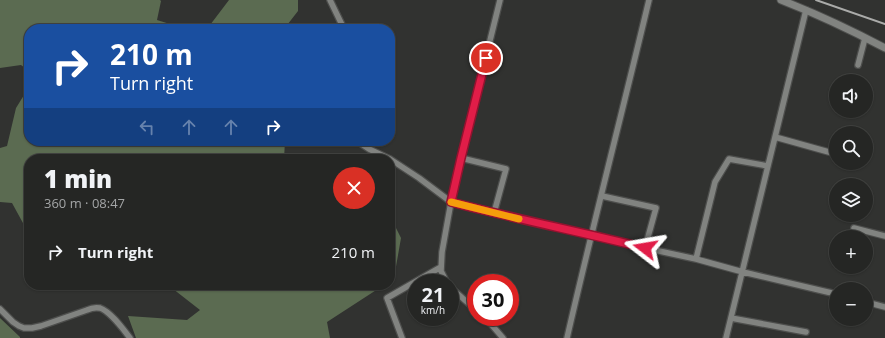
<!DOCTYPE html>
<html lang="en">
<head>
<meta charset="utf-8">
<style>
  :root { --surface:#252624; --page:#2d2e2c; --text:#f1f3f6; --muted:#a3a5a6; --line:#424341 }
  body { margin:0; font-family:"Open Sans",sans-serif; background:var(--page); color:var(--text); height:100vh; display:flex; flex-direction:column; font-size:15px; white-space:nowrap }
  * { box-sizing:border-box; margin:0 }
  p { font-size:13px; color:var(--muted) }
  .icon { flex:none; width:22px; height:22px; fill:none; stroke:currentColor; stroke-width:2; stroke-linecap:round; stroke-linejoin:round }
  .map { position:relative; flex:1; overflow:hidden }
  .panel { position:absolute; left:24px; top:154px; width:371px; height:136px; display:flex; flex-direction:column; background:var(--surface); border-radius:16px; box-shadow:0 1px 3px #0004,0 0 0 1px var(--line) }
  .panel>* { flex:none }
  .top-card { position:absolute; left:24px; top:24px; width:371px; height:122px; border-radius:16px; box-shadow:0 1px 3px #0004,0 0 0 1px var(--line); background:#1a4fa0; color:#fff; overflow:hidden }
  .controls { position:absolute; left:829px; top:74px; display:grid; gap:8px }
  .controls a { display:grid; place-items:center; width:44px; height:44px; border-radius:50%; background:var(--surface); box-shadow:0 1px 3px #0004,0 0 0 1px var(--line); font-size:20px }
  .speed { position:absolute; left:407px; top:274px; display:flex; gap:8px; font-size:20px; font-weight:700; text-align:center }
  .speed>* { display:grid; place-content:center; width:52px; height:52px; border-radius:50%; background:var(--surface); box-shadow:0 1px 3px #0004,0 0 0 1px var(--line); line-height:1 }
  .speed small { font-size:10px; font-weight:400 }
  .speed .limit { border:6px solid #d22; background:#fff; color:#111 }
  .pin { position:absolute; display:grid; place-items:center; width:34px; height:34px; color:#fff; margin:-17px; border:2px solid #fff; border-radius:50%; box-shadow:0 1px 4px #0007 }
  .me { position:absolute; width:44px; margin:-22px; rotate:284deg; stroke-linejoin:round; filter:drop-shadow(0 0 3px #0008) }
  .turn { display:flex; align-items:center; gap:14px; height:84px; padding:0 20px; font-size:18px }
  .turn .icon { width:52px; height:52px; stroke-width:2.5 }
  .turn b { display:block; font-size:28px; line-height:34px }
  .lanes { display:flex; align-items:center; height:38px; padding:0 20px; background:#0003; justify-content:center; gap:20px; direction:ltr }
  .lanes .off { opacity:.35 }
  .round { display:grid; place-items:center; flex:none; width:42px; height:42px; border-radius:21px; background:var(--page) }
  .overview { display:flex; align-items:center; justify-content:space-between; height:68px; padding:0 20px }
  h1 { font-size:24px; font-weight:800; line-height:30px }
  ul { padding:0; list-style:none }
  li { display:flex; align-items:center; gap:12px; height:60px; padding:0 20px }
  li div { flex:1 }
  li b { display:block; font-size:15px }
  li em { font-style:normal }
  .map>svg:first-child { display:block }
</style>
</head>
<body>
<div class="map">
<svg width="885" height="338" viewBox="0 0 885 338">
  <rect width="100%" height="100%" fill="#313230"/>
  <!-- forest -->
  <path fill="#5b6b51" d="M0,0H160L161,1L157,20L186,29H29V71L21,65L0,68Z
    M229,0H298V11L284,29H207Z
    M29,87V141H285L284,159H29V234L12,203L0,202V148L7,146L16,108Z
    M390,216L401,238L394,278L390,281Z
    M168,285H384L327,322L330,338H136L128,316L187,320L200,310Z
    M0,318L20,337V338H0Z"/>
  <g fill="none" stroke-linecap="round" stroke-linejoin="round">
    <defs>
      <path id="minor" d="M330,0L344,29
        M858,65L865,38
        M775,137L836,154
        M357,141L369,149L390,159
        M461,158L506,169L494,213
        M390,159L419,178L451,202L494,213L591,235L645,248L696,259L743,272L836,294
        M602,196L656,208L645,248
        M854,228L885,236
        M696,259L715,182L729,159L768,166
        M447,283L441,271L442,252L451,202L461,158L500,0
        M450,287L476,310
        M866,302L885,307
        M0,309L13,322L19,326L24,328H32L41,326L87,310C91,308 95,307 100,308C111,312 123,329 130,338
        M484,317L490,323L503,338
        M731,318L806,332
        M402,338L387,298L441,267
        M567,338C593,225 622,113 649,0
        M726,338L806,10"/>
      <path id="tertiary" d="M781,0C817,14 851,30 885,48"/>
    </defs>
    <!-- minor casing -->
    <use href="#minor" stroke="#4d4e4c" stroke-width="8"/>
    <!-- tertiary casing -->
    <use href="#tertiary" stroke="#4d4e4c" stroke-width="9"/>
    <!-- minor -->
    <use href="#minor" stroke="#818380" stroke-width="5.5"/>
    <!-- tertiary -->
    <use href="#tertiary" stroke="#818380" stroke-width="7"/>
    <!-- rail -->
    <path stroke="#aaaba9" stroke-width="2" d="M816,0L885,24"/>
  </g>
  <g fill="none" stroke-linecap="round" stroke-linejoin="round">
    <defs>
      <path id="route" d="M486,58L461,158L451,202C516,219 581,232 645,248"/>
    </defs>
    <!-- route casing -->
    <use href="#route" stroke="#92132f" stroke-width="10"/>
    <!-- route -->
    <use href="#route" stroke="#e11d48" stroke-width="7"/>
    <!-- slow -->
    <path stroke="#f59e0b" stroke-width="7" d="M451,202L519,219"/>
  </g>
</svg>
<div class="controls">
<a><svg class="icon" aria-label="sound" viewBox="0 0 24 24"><path d="M4 9h4l5-4v14l-5-4H4zM17 9q2 3 0 6"/></svg></a>
<a><svg class="icon" aria-label="search" viewBox="0 0 24 24"><circle cx="10" cy="10" r="6"/><path d="M15 15l6 6"/></svg></a>
<a><svg class="icon" aria-label="layers" viewBox="0 0 24 24"><path d="M12 4l9 5-9 5-9-5zM3 14l9 5 9-5"/></svg></a>
<a>+</a>
<a>−</a>
</div>
<div class="speed"><div>21<small>km/h</small></div><div class="limit">30</div></div>
<div class="pin" style="left:486px;top:58px;background:#d93025"><svg class="icon" aria-label="arrive" viewBox="0 0 24 24"><path d="M6 21V4h12l-3 4 3 4H6"/></svg></div>
<svg class="me" style="left:645px;top:248px" viewBox="-20 -20 40 40"><path d="M0-17L14 15 0 8-14 15z" fill="#e11d48" stroke="#fff" stroke-width="4"/></svg>
<div class="top-card">
<div class="turn"><svg class="icon" aria-label="right" viewBox="0 0 24 24"><path d="M7 20v-9h11M14 6l5 5-5 5"/></svg><div><b>210 m</b>Turn right</div></div>
<div class="lanes"><svg class="icon off" aria-label="left" viewBox="0 0 24 24"><path d="M17 20v-9H6M10 6l-5 5 5 5"/></svg><svg class="icon off" aria-label="ahead" viewBox="0 0 24 24"><path d="M12 20V5M6 11l6-6 6 6"/></svg><svg class="icon off" aria-label="ahead" viewBox="0 0 24 24"><path d="M12 20V5M6 11l6-6 6 6"/></svg><svg class="icon" aria-label="right" viewBox="0 0 24 24"><path d="M7 20v-9h11M14 6l5 5-5 5"/></svg></div>
</div>
<section class="panel">
<div class="overview"><div><h1>1 min</h1><p>360 m · 08:47</p></div><a class="round" style="background:#d93025;color:#fff"><svg class="icon" aria-label="close" viewBox="0 0 24 24"><path d="M6 6l12 12M18 6L6 18"/></svg></a></div>
<ul>
<li><svg class="icon" aria-label="right" viewBox="0 0 24 24"><path d="M7 20v-9h11M14 6l5 5-5 5"/></svg><div><b>Turn right</b></div><em>210 m</em></li>
</ul>
</section>
</div>
</body>
</html>
